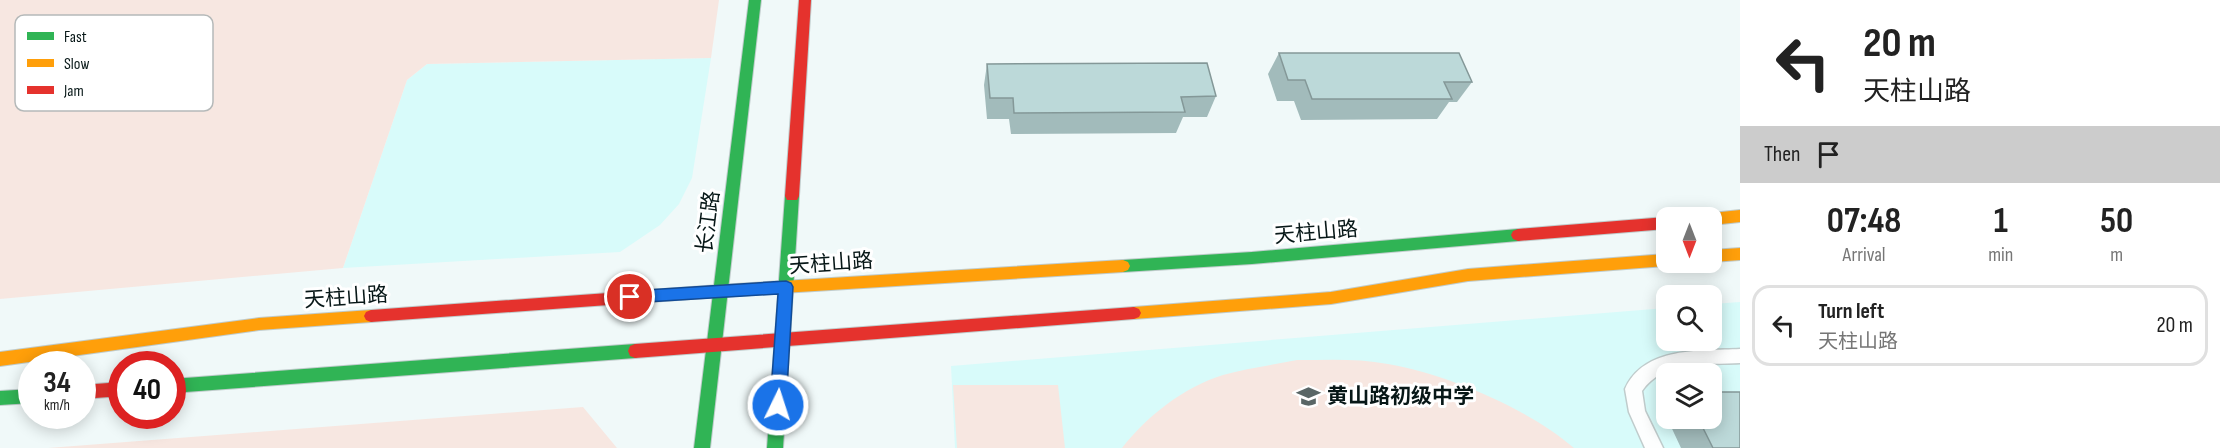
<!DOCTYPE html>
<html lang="en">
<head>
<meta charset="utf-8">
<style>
  :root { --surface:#fff; --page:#f2f2f2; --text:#222; --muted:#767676; --line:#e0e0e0 }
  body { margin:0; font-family:"Sofia Sans Condensed","Noto Sans SC",sans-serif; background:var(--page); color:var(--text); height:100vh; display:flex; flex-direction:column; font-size:22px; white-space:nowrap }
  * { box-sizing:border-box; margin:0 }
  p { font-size:20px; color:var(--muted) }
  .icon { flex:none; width:33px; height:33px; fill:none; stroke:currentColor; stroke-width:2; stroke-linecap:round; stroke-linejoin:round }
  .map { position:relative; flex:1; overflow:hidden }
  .details { display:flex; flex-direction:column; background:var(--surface); width:480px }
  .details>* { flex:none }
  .hud { background:#fff; color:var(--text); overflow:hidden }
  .needle { width:39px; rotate:180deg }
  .fabs { position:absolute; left:1656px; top:207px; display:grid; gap:12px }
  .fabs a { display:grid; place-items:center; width:66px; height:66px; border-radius:12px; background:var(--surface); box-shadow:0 3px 15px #0003; font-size:30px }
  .speed { position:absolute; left:18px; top:351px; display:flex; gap:12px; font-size:30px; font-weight:700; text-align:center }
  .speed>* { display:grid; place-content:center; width:78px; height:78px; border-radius:50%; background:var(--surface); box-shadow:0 3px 15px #0003; line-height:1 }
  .speed small { font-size:15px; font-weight:400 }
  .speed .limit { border:9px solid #d22; background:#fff; color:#111 }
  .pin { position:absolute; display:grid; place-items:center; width:51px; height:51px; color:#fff; margin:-26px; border:3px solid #fff; border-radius:50%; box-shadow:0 2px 6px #0007 }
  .me { position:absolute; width:66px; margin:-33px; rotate:4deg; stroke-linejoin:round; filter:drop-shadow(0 0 4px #0008) }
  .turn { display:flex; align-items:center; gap:21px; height:126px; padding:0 24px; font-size:27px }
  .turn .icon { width:78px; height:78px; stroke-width:2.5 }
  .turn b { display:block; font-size:42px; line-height:51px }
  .then { display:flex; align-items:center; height:57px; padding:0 24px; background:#0003; gap:12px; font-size:22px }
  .eta { display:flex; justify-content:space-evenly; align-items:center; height:102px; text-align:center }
  .eta b { font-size:36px; font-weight:700; line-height:42px }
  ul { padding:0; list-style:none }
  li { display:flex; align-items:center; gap:18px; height:81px; margin:0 12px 9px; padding:0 12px; border:3px solid var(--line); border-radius:18px }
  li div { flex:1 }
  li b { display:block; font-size:22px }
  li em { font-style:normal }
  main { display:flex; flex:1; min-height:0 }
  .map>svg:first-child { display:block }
</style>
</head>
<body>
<main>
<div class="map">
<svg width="1740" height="448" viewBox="0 0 1740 448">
  <rect width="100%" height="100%" fill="#f0f9f9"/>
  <!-- built -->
  <path fill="#d8fbfa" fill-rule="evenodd" d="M711,58L692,178L679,204L660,225L620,252L343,268L407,80L427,64Z
    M1740,302V448H955L951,366L1666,308V340H1712V304ZM1666,374H1712V418H1666Z"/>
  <!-- green -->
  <path fill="#f7e7e1" d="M0,0H719L711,58L427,64L407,80L343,268L0,299Z
    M1297,360C1327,360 1358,358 1388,364C1447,374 1529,409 1574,448H1122C1147,416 1184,387 1223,375C1247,368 1273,365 1297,360Z
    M953,385H1058L1065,448H957Z
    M583,407L617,448H48Z"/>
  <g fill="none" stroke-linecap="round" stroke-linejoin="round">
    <defs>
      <path id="lane" d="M1740,349V363C1707,365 1663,360 1642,391L1645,411L1663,448H1645L1629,412L1625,389C1644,346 1701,351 1740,349Z"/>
      <path id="fast" d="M749,0H761L710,448H694Z
        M792,191L797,192L799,196L783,448H767L785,196L787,192Z
        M1518,229L1523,231L1525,235L1523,239L1518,241L1252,264L1123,272L1118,270L1116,266L1118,262L1123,260L1252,252Z
        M635,344L640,346L642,351L640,356L635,358L172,393V379Z
        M32,389V403L0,405V391Z"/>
      <path id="slow" d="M1740,210V222L1712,225V218H1706L1712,213Z
        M1740,248V260L1712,262V250Z
        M1666,254V262H1672L1666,266L1468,281L1331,304L1134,319L1129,317L1127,313L1129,309L1134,307L1331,292L1468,269Z
        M1123,260L1128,262L1130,266L1128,270L1123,272L719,297L714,295L712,291L714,287L719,285Z
        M371,310L376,312L378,316L376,320L371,322L259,330L0,366V352L259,318Z"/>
      <path id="jam" d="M799,0H811L799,196L797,200H787L785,196Z
        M1666,217V229L1518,241L1513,239L1511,235L1513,231L1518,229Z
        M719,285L724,287L726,291L724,295L719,297L371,322L366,320L364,316L366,312L371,310Z
        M1134,307L1139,309L1141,313L1139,317L1134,319L635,358L630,356L628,351L630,346L635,344Z
        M122,382V396L82,399V385Z"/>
    </defs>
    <!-- lane casing -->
    <use href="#lane" stroke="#c0cccc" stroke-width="3"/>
    <!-- fast casing -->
    <use href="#fast" stroke="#c0cccc" stroke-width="2"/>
    <!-- slow casing -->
    <use href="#slow" stroke="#c0cccc" stroke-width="2"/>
    <!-- jam casing -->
    <use href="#jam" stroke="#c0cccc" stroke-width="2"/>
    <!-- lane -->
    <use href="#lane" fill="#fdfefe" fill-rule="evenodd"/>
    <!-- fast -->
    <use href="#fast" fill="#30b455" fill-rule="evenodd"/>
    <!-- slow -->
    <use href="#slow" fill="#ff9f0a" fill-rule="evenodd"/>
    <!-- jam -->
    <use href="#jam" fill="#e5322d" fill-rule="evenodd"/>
  </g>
  <!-- wall -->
  <path fill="#a2bbbb" d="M1279,53L1472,82L1457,102H1449L1437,119L1301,120L1294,101H1277L1268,74Z
    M987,64L1216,96L1207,117H1183L1176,133L1011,134L1009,119H987L984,85Z
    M1666,403V418L1661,406Z
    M1667,418H1712L1740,448H1681Z"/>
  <!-- building -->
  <path fill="#bcd9d9" stroke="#849898" stroke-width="1.5" d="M1279,53H1459L1472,82H1444L1452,99H1312L1305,80H1288Z
    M1207,63L1216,96L1181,97L1185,112L1014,113L1013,98H990L987,64Z
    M1712,392H1740V448H1713L1698,418H1712Z"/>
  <!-- route -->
  <path fill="#1a73e8" stroke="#114b97" stroke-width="1.5" d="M786,281L791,283L793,287L786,405L783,410L778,412L773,410L770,405L778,294L630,303L625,301L623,297L625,292L630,291Z"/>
  <!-- icons -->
  <defs>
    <symbol id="school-bare" viewBox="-9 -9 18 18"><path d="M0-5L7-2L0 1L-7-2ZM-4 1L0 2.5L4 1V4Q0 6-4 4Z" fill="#596666" stroke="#fff" stroke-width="2.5" paint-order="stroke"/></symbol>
  </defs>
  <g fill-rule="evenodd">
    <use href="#school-bare" x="1292" y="380" width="33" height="33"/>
  </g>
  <g text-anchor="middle" stroke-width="6" stroke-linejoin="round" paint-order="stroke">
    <!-- street labels -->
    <g font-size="21" fill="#071717" stroke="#fff">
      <text transform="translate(708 222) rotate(-83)" y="7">长江路</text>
      <text transform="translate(1316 232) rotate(-5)" y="7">天柱山路</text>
      <text transform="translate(831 263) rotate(-4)" y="7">天柱山路</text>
      <text transform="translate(346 297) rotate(-4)" y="7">天柱山路</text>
    </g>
    <!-- poi labels -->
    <g font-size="21" font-weight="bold" fill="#071717" stroke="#fff" text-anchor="start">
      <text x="1327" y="403">黄山路初级中学</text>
    </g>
  </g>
  <!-- legend -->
  <rect x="15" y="15" width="198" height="96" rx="9" fill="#fff" stroke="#b5b9b9" stroke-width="1.5"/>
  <rect x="27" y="32" width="27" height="8" fill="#30b455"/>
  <rect x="27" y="59" width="27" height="8" fill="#ff9f0a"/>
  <rect x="27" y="86" width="27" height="8" fill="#e5322d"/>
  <g font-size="16" fill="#071717">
    <text x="64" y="42">Fast</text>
    <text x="64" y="69">Slow</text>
    <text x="64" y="96">Jam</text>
  </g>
</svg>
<div class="fabs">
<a><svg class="needle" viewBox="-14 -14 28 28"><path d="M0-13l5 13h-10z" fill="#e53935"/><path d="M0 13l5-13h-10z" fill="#767676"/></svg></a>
<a><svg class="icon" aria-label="search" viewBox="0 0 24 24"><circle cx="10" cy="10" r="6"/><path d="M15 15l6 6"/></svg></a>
<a><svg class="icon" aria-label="layers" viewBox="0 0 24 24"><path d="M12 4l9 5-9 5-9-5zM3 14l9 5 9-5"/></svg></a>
</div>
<div class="speed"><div>34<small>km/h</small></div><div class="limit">40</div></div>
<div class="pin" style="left:630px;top:297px;background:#d93025"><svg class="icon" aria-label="arrive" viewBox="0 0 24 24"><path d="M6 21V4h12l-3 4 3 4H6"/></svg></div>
<svg class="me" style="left:778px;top:405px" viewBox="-20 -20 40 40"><circle r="17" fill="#1a73e8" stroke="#fff" stroke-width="3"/><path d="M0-11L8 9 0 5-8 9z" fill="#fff"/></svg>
</div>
<section class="details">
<div class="hud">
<div class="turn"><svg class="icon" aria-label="left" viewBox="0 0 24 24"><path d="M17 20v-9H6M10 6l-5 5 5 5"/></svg><div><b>20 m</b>天柱山路</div></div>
<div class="then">Then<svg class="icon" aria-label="arrive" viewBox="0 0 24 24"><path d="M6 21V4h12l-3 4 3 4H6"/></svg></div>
</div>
<div class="eta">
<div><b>07:48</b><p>Arrival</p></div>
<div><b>1</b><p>min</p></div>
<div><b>50</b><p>m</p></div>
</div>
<ul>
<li><svg class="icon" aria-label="left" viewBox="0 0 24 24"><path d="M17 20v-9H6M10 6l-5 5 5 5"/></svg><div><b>Turn left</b><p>天柱山路</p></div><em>20 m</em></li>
</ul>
</section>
</main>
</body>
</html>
